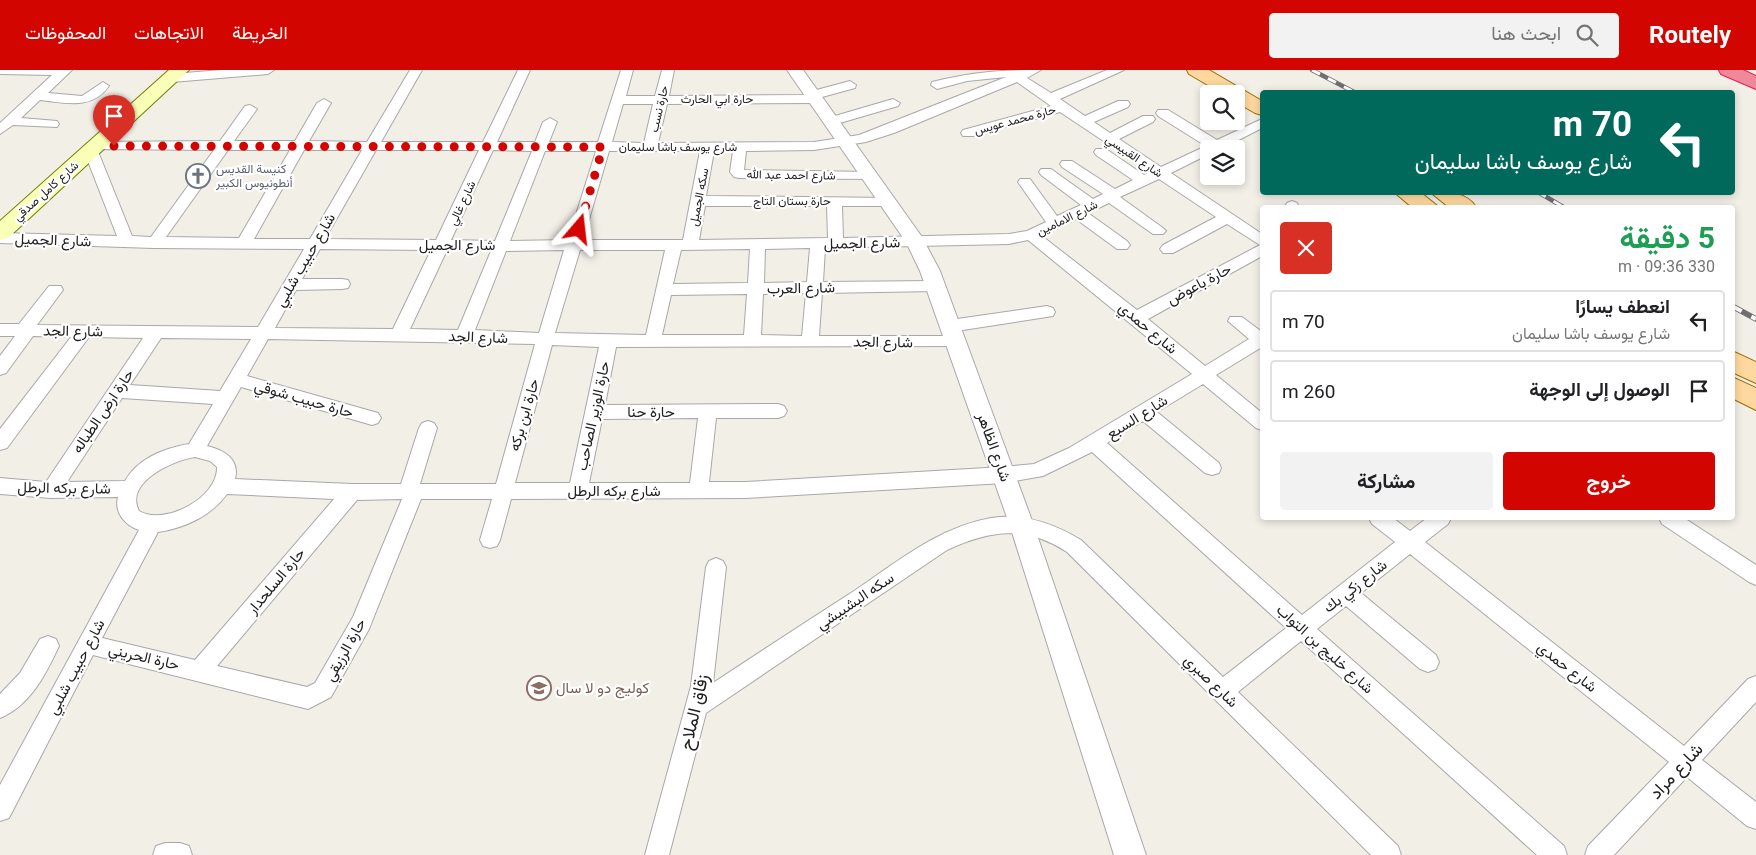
<!DOCTYPE html>
<html lang="ar">
<head>
<meta charset="utf-8">
<style>
  :root { --surface:#fff; --page:#f2f2f2; --text:#202124; --muted:#757577; --line:#e0e0e0; --accent:#d20500 }
  body { margin:0; font-family:Roboto,Vazirmatn,sans-serif; background:var(--page); color:var(--text); direction:rtl; height:100vh; display:flex; flex-direction:column; font-size:19px; white-space:nowrap }
  * { box-sizing:border-box; margin:0 }
  p { font-size:16px; color:var(--muted) }
  .icon { flex:none; width:28px; height:28px; fill:none; stroke:currentColor; stroke-width:2; stroke-linecap:round; stroke-linejoin:round }
  .map { position:relative; flex:1; overflow:hidden; direction:ltr }
  .drawer { position:absolute; left:1260px; top:135px; width:475px; height:315px; display:flex; flex-direction:column; background:var(--surface); border-radius:5px; box-shadow:0 2px 8px #0003; direction:rtl }
  .drawer>* { flex:none }
  .top-card { position:absolute; left:1260px; top:20px; width:475px; height:105px; border-radius:5px; box-shadow:0 2px 8px #0003; direction:rtl; background:#00695c; color:#fff; overflow:hidden }
  .controls { position:absolute; left:1200px; top:15px; display:grid; gap:10px }
  .controls a { display:grid; place-items:center; width:45px; height:45px; border-radius:5px; background:var(--surface); box-shadow:0 2px 8px #0003; font-size:25px }
  .pin { position:absolute; display:grid; place-items:center; width:42px; height:42px; color:#fff; margin:-51px -21px; border-radius:50% 50% 50% 0; rotate:-45deg; box-shadow:0 0 5px #0007 }
  .pin .icon { rotate:45deg }
  .me { position:absolute; width:55px; margin:-28px; rotate:17deg; stroke-linejoin:round; filter:drop-shadow(0 0 4px #0008) }
  .turn { display:flex; align-items:center; gap:18px; height:105px; padding:0 20px; font-size:22px }
  .turn .icon { width:65px; height:65px; stroke-width:2.5 }
  .turn b { display:block; font-size:35px; line-height:42px }
  .round { display:grid; place-items:center; flex:none; width:52px; height:52px; border-radius:5px; background:var(--page) }
  .head { display:flex; align-items:center; justify-content:space-between; height:85px; padding:0 20px }
  h1 { font-size:30px; font-weight:700; line-height:38px; color:#1e9e55 }
  .action { display:flex; gap:10px; margin-top:auto; padding:10px 20px }
  .action a { flex:1; height:58px; border-radius:5px; background:var(--accent); color:#fff; font-size:20px; font-weight:700; line-height:58px; text-align:center }
  .action a+a { background:var(--page); color:var(--text) }
  ul { padding:0; list-style:none }
  li { display:flex; align-items:center; gap:15px; height:62px; margin:0 10px 8px; padding:0 10px; border:2px solid var(--line); border-radius:5px }
  li div { flex:1 }
  li b { display:block; font-size:19px }
  li em { font-style:normal }
  header { display:flex; align-items:center; gap:30px; box-sizing:border-box; height:70px; padding:0 25px; background:var(--accent); color:#fff }
  header strong { font-size:24px }
  nav { display:flex; gap:28px; margin-inline-start:auto; font-size:18px }
  .search { width:350px; height:45px; background:var(--page); display:flex; align-items:center; gap:12px; box-sizing:border-box; padding:0 18px; border-radius:5px; color:var(--muted); font-size:19px }
  .map>svg:first-child { display:block }
</style>
</head>
<body>
<header>
<strong>Routely</strong>
<div class="search"><svg class="icon" aria-label="search" viewBox="0 0 24 24"><circle cx="10" cy="10" r="6"/><path d="M15 15l6 6"/></svg>ابحث هنا</div>
<nav><a>الخريطة</a><a>الاتجاهات</a><a>المحفوظات</a></nav>
</header>
<div class="map">
<svg width="1756" height="785" viewBox="0 0 1756 785">
  <rect width="100%" height="100%" fill="#f2efe7"/>
  <g fill="none" stroke-linecap="round" stroke-linejoin="round">
    <defs>
      <path id="minor" d="M0,0H72L48,23L82,26L103,12L109,16C92,40 67,33 40,30L21,48L57,51L59,54L57,57L13,55L0,64V53L52,5L0,4Z
        M222,0H274L268,4L172,12L166,8L172,4Z
        M410,0H422L381,72H483L518,0H530L497,72H535L543,52L550,48L557,52L549,72H598L621,0H633L626,26H655L662,0H674L669,26L808,25L809,22L850,11L856,15L855,18L822,27V32L817,33L667,34L658,73L814,72L859,65L1006,7L967,11L937,19L931,15L932,12C972,2 1002,0 1041,0L1027,8L1051,23L1107,0H1124L1060,29L1085,46L1118,31H1128L1130,34L1128,37L1094,52L1110,63L1143,46H1153L1155,49L1153,52L1119,69L1161,97L1206,76L1158,46L1156,43L1158,40H1168L1217,70L1262,49V58L1221,79H1209V84L1171,103L1262,164V186L1148,249L1205,296L1249,269L1228,251L1230,247H1242L1262,262V277L1216,305L1262,343V360L1256,358L1203,314L1157,342L1219,393L1221,398L1219,403L1212,405L1205,403L1143,351L1107,373L1302,545L1395,472L1372,454L1369,448H1393L1410,461L1427,448H1451L1448,454L1425,472L1684,676L1748,609L1756,606V632L1702,690L1756,732V759L1747,756L1687,707L1614,785H1585L1588,776L1669,692L1410,484L1361,523L1436,585L1439,592L1436,599L1428,602L1420,599L1346,536L1317,559L1564,776L1567,785H1537L1301,571L1238,622L1398,776L1401,785H1371L1067,482C1025,455 991,460 947,480L706,643L669,785H645L691,616L706,497L709,491L716,488L723,491L726,497L713,613C760,582 807,551 854,521C897,492 939,457 991,448C1024,443 1053,453 1081,470L1223,607L1286,558L1092,382L1043,406L1004,413L745,428L511,429L500,470L497,476L490,478L483,476L480,470L492,429H421L369,559L331,627L308,639L93,585L9,748L0,751V715L139,460C125,455 114,443 118,427L51,428L0,424V408L46,412L143,268L89,267L7,378L0,380V359L71,267L33,266L6,303L0,305V286L15,266H0V254H19L49,216H61L63,220L37,255L258,257L304,179L154,178L0,173V163L117,166L84,81L90,77L91,72L220,71L245,36L250,35L257,39L234,71H295L317,33L324,29L331,33L309,71L367,72ZM1017,12L1051,36L963,60L961,63L963,66H973L1060,42L1150,102L1144,105L1106,79H1096L1094,82L1096,85L1133,110L1115,119L1072,91H1062L1060,94L1062,97L1103,124L1093,129L1051,99H1041L1039,102L1041,105L1081,135L1057,146L1030,109H1020L1018,112L1046,152L1027,161L1009,164L843,168L842,136H887L892,134L894,131L892,128L706,126L714,81H733L730,102L734,107L739,108L876,109L878,106L871,102L744,100L746,81L814,80L866,72L894,63ZM623,34H653L644,73L612,72ZM97,79L214,80L151,167L132,166ZM228,80H290L239,168L166,167ZM304,80H362L310,169H254ZM376,80H479L436,170L325,169ZM493,80L532,81L495,171L451,170ZM545,81H596L568,170L510,171ZM609,81H700L683,170H583ZM1159,109L1216,147L1163,175L1160,179L1163,183H1173L1227,154L1260,175L1137,240L1042,166L1076,149L1117,179H1127L1130,175L1127,171L1088,143L1109,133L1153,164H1163L1166,161L1163,158L1120,127ZM705,136H827L828,168L699,170ZM1028,170L1192,304L1069,378L1034,394L1004,397L745,412H709L716,348H778L784,346L787,341L784,336L778,334L605,335L616,277L962,276L964,272L962,268L956,266H819L822,223L937,221L943,220L945,216L943,212L937,211L823,212L825,178L1009,174ZM810,178L807,212L764,213L765,179ZM320,179L431,180L393,259L275,258L296,220L342,219L348,218L350,214L348,210L342,209H302ZM750,179L748,213L673,214L681,180ZM447,180L491,181L458,260L410,259ZM564,180L539,263L475,260L506,181ZM580,180H665L646,265L555,263ZM806,223L802,266L761,265L763,224ZM747,224L744,265H662L671,225ZM161,268L251,269L220,321L130,315ZM268,269L535,274L496,414H420L437,358L434,353L428,351L422,353L419,358L401,414H352L235,409C240,389 224,380 207,376L241,317L372,355L378,353L381,348L378,343L247,306ZM552,275L599,277L570,413H515ZM122,328L213,334L189,374C165,378 138,388 125,411L67,412ZM698,348L690,413H589L602,349ZM195,387L210,391L217,397C218,428 165,456 139,441C124,412 174,390 195,387ZM227,424L334,429L195,590L102,568L158,462C185,458 211,446 227,424ZM402,429L353,547L315,613L307,617L217,596L357,430Z
        M893,29L900,33L898,36L833,55L826,51L828,48Z
        M1292,131L1297,133L1299,138H1284L1287,133Z
        M1047,236L1053,238L1055,242L1053,246L950,262L944,260L942,256L944,252L950,250Z
        M1659,448H1684L1756,495V515L1749,512L1662,454Z
        M48,566L56,569L59,576C46,604 30,636 0,648V624L20,603L40,569Z
        M165,773H180L189,776L192,785H153L156,776Z"/>
      <path id="tertiary" d="M787,0H803L922,167L940,201L1034,456L1146,785H1114L1010,456L920,201L906,172Z"/>
      <path id="secondary" d="M169,0H189L8,168L0,170V151Z"/>
      <path id="primary" d="M1187,0H1209L1262,31V45L1255,43L1236,32V24H1223L1189,4Z
        M1394,122H1420L1440,138H1413Z
        M1430,122C1447,122 1466,121 1477,138H1450Z
        M1732,281L1756,292V313L1732,302Z
        M1732,307L1756,318V340L1732,328Z"/>
      <path id="motorway" d="M1719,0H1743L1756,6V19L1721,4Z"/>
    </defs>
    <!-- minor casing -->
    <use href="#minor" stroke="#a8a8a8" stroke-width="2"/>
    <!-- tertiary casing -->
    <use href="#tertiary" stroke="#a8a8a8" stroke-width="2"/>
    <!-- secondary casing -->
    <use href="#secondary" stroke="#6f8000" stroke-width="2"/>
    <!-- primary casing -->
    <use href="#primary" stroke="#9e6d00" stroke-width="2"/>
    <!-- motorway casing -->
    <use href="#motorway" stroke="#eb195c" stroke-width="2"/>
    <!-- minor -->
    <use href="#minor" fill="#fff" fill-rule="evenodd"/>
    <!-- tertiary -->
    <use href="#tertiary" fill="#fff" fill-rule="evenodd"/>
    <!-- secondary -->
    <use href="#secondary" fill="#faffb8" fill-rule="evenodd"/>
    <!-- primary -->
    <use href="#primary" fill="#ffd89f" fill-rule="evenodd"/>
    <!-- motorway -->
    <use href="#motorway" fill="#ef8999" fill-rule="evenodd"/>
    <defs>
      <path id="rail-far1" d="M1312,0L1354,22
        M1538,122L1565,138"/>
      <path id="rail" d="M1732,236L1756,249"/>
    </defs>
    <!-- rail-far1 casing -->
    <use href="#rail-far1" stroke="#6f6f6f" stroke-width="4.5"/>
    <!-- rail casing -->
    <use href="#rail" stroke="#6f6f6f" stroke-width="5.5"/>
    <!-- rail-far1 -->
    <use href="#rail-far1" stroke="#fff" stroke-width="3" stroke-dasharray="9" stroke-linecap="butt"/>
    <!-- rail -->
    <use href="#rail" stroke="#fff" stroke-width="4" stroke-dasharray="11" stroke-linecap="butt"/>
  </g>
  <g fill="none" stroke-linecap="round" stroke-linejoin="round">
    <!-- route -->
    <path stroke="#d20500" stroke-width="9" stroke-dasharray="0 16.2" d="M114,76L603,77L579,159"/>
  </g>
  <!-- icons -->
  <defs>
    <symbol id="church-ring" viewBox="-11 -11 22 22"><circle r="9.5" fill="#fff" stroke="#6b7280" stroke-width="1.5"/><path d="M-1.2-6h2.4v3.5h3.3v2.4h-3.3V6h-2.4V-.1h-3.3v-2.4h3.3Z" fill="#6b7280"/></symbol>
    <symbol id="school-ring" viewBox="-11 -11 22 22"><circle r="9.5" fill="#fff" stroke="#8d6e63" stroke-width="1.5"/><path d="M0-5L7-2L0 1L-7-2ZM-4 1L0 2.5L4 1V4Q0 6-4 4Z" fill="#8d6e63"/></symbol>
  </defs>
  <g fill-rule="evenodd">
    <use href="#church-ring" x="184" y="92" width="28" height="28"/>
    <use href="#school-ring" x="525" y="604" width="28" height="28"/>
  </g>
  <g text-anchor="middle" stroke-width="4.5" stroke-linejoin="round" paint-order="stroke">
    <!-- far-street labels -->
    <g font-size="12" fill="#212121" stroke="#fff">
      <text x="717" y="33">حارة ابي الحارث</text>
      <text transform="translate(659 39) rotate(-77)" y="4">حارة نسب</text>
      <text transform="translate(1015 50) rotate(-15)" y="4">حارة محمد عويس</text>
      <text x="678" y="81">شارع يوسف باشا سليمان</text>
      <text transform="translate(1134 86) rotate(34)" y="4">شارع القبيسي</text>
      <text transform="translate(791 105) rotate(1)" y="4">شارع احمد عبد الله</text>
      <text transform="translate(46 121) rotate(-42)" y="4">شارع كامل صدقي</text>
      <text transform="translate(699 127) rotate(-79)" y="4">سكه الجميل</text>
      <text x="792" y="135">حارة بستان التاج</text>
      <text transform="translate(462 133) rotate(-65)" y="4">شارع غالي</text>
      <text transform="translate(1067 148) rotate(-26)" y="4">شارع الامامين</text>
    </g>
    <!-- far-worship labels -->
    <g font-size="12" fill="#5b616d" stroke="#fff" text-anchor="start">
      <text x="216" y="103">كنيسة القديس<tspan x="216" dy="14">أنطونيوس الكبير</tspan></text>
    </g>
    <!-- street labels -->
    <g font-size="15" fill="#212121" stroke="#fff">
      <text transform="translate(53 170) rotate(2)" y="5">شارع الجميل</text>
      <text transform="translate(862 173) rotate(-1)" y="5">شارع الجميل</text>
      <text x="457" y="180">شارع الجميل</text>
      <text transform="translate(305 190) rotate(-60)" y="5">شارع حبيب شلبي</text>
      <text transform="translate(1199 214) rotate(-28)" y="5">حارة باعوض</text>
      <text transform="translate(801 218) rotate(-1)" y="5">شارع العرب</text>
      <text transform="translate(1148 258) rotate(40)" y="5">شارع حمدي</text>
      <text transform="translate(73 261) rotate(1)" y="5">شارع الجد</text>
      <text transform="translate(478 267) rotate(2)" y="5">شارع الجد</text>
      <text transform="translate(883 272) rotate(1)" y="5">شارع الجد</text>
      <text transform="translate(304 329) rotate(16)" y="5">حارة حبيب شوقي</text>
      <text transform="translate(103 341) rotate(-56)" y="5">حارة ارض الطباله</text>
      <text x="651" y="347">حارة حنا</text>
      <text transform="translate(524 345) rotate(-74)" y="5">حارة ابن بركه</text>
      <text transform="translate(593 346) rotate(-78)" y="5">حارة الوزير الصاحب</text>
      <text transform="translate(1137 347) rotate(-32)" y="5">شارع السبع</text>
      <text transform="translate(994 377) rotate(70)" y="5">شارع الظاهر</text>
      <text transform="translate(64 418) rotate(1)" y="5">شارع بركه الرطل</text>
      <text x="614" y="426">شارع بركه الرطل</text>
      <text transform="translate(276 511) rotate(-50)" y="5">حارة السلحدار</text>
      <text transform="translate(1355 516) rotate(-38)" y="5">شارع زكي بك</text>
      <text transform="translate(855 531) rotate(-34)" y="5">سكه البشبيشي</text>
      <text transform="translate(1325 579) rotate(42)" y="5">شارع خليج بن التواب</text>
      <text transform="translate(345 580) rotate(-61)" y="5">حارة الرزيقي</text>
      <text transform="translate(144 587) rotate(13)" y="5">حارة الحريني</text>
      <text transform="translate(76 597) rotate(-62)" y="5">شارع حبيب شلبي</text>
      <text transform="translate(1567 597) rotate(38)" y="5">شارع حمدي</text>
      <text transform="translate(1211 611) rotate(44)" y="5">شارع صبري</text>
    </g>
    <!-- education labels -->
    <g font-size="15" fill="#785e54" stroke="#fff" text-anchor="start">
      <text x="556" y="623">كوليج دو لا سال</text>
    </g>
    <!-- near-street labels -->
    <g font-size="18" fill="#212121" stroke="#fff">
      <text transform="translate(694 642) rotate(-77)" y="6">زقاق الملاح</text>
      <text transform="translate(1676 701) rotate(-47)" y="6">شارع مراد</text>
    </g>
  </g>
</svg>
<div class="controls">
<a><svg class="icon" aria-label="search" viewBox="0 0 24 24"><circle cx="10" cy="10" r="6"/><path d="M15 15l6 6"/></svg></a>
<a><svg class="icon" aria-label="layers" viewBox="0 0 24 24"><path d="M12 4l9 5-9 5-9-5zM3 14l9 5 9-5"/></svg></a>
</div>
<div class="pin" style="left:114px;top:76px;background:#d93025"><svg class="icon" aria-label="arrive" viewBox="0 0 24 24"><path d="M6 21V4h12l-3 4 3 4H6"/></svg></div>
<svg class="me" style="left:579px;top:159px" viewBox="-20 -20 40 40"><path d="M0-17L14 15 0 8-14 15z" fill="#d20500" stroke="#fff" stroke-width="4"/></svg>
<div class="top-card">
<div class="turn"><svg class="icon" aria-label="left" viewBox="0 0 24 24"><path d="M17 20v-9H6M10 6l-5 5 5 5"/></svg><div><b>70 m</b>شارع يوسف باشا سليمان</div></div>
</div>
<section class="drawer">
<div class="head"><div><h1>5 دقيقة</h1><p>330 m · 09:36</p></div><a class="round" style="background:#d93025;color:#fff"><svg class="icon" aria-label="close" viewBox="0 0 24 24"><path d="M6 6l12 12M18 6L6 18"/></svg></a></div>
<ul>
<li><svg class="icon" aria-label="left" viewBox="0 0 24 24"><path d="M17 20v-9H6M10 6l-5 5 5 5"/></svg><div><b>انعطف يسارًا</b><p>شارع يوسف باشا سليمان</p></div><em>70 m</em></li>
<li><svg class="icon" aria-label="arrive" viewBox="0 0 24 24"><path d="M6 21V4h12l-3 4 3 4H6"/></svg><div><b>الوصول إلى الوجهة</b></div><em>260 m</em></li>
</ul>
<div class="action"><a>خروج</a><a>مشاركة</a></div>
</section>
</div>
</body>
</html>
